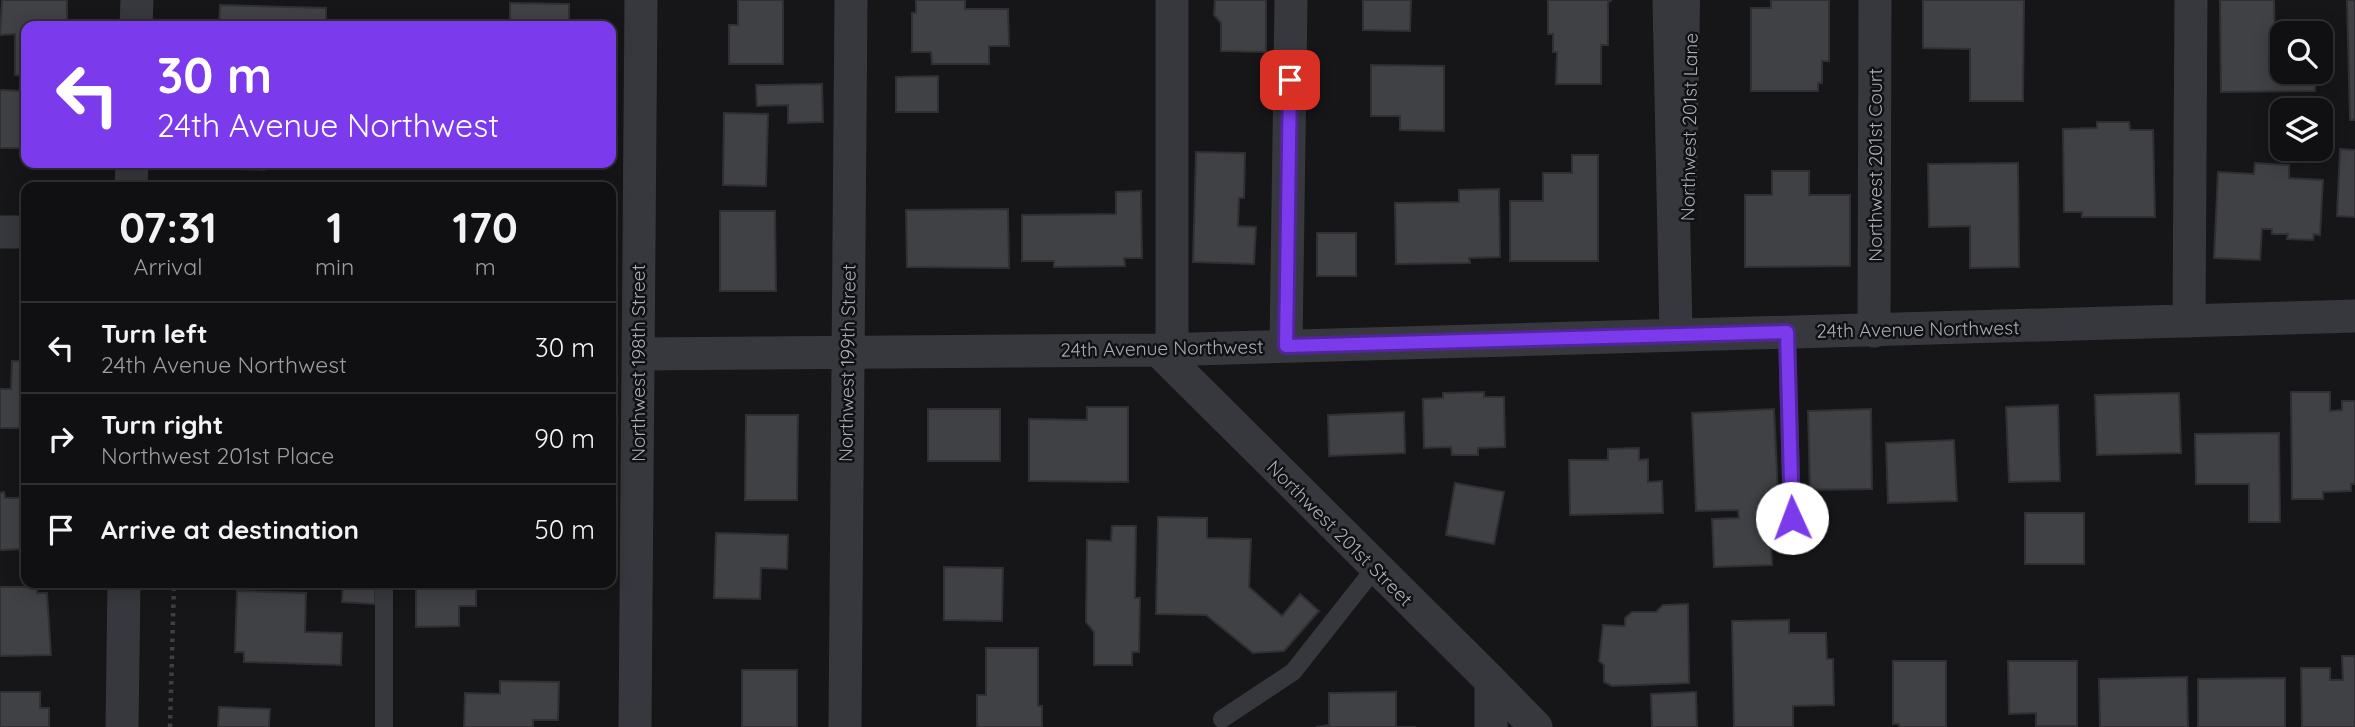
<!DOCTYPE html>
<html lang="en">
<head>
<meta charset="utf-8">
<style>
  :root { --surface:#101012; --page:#19191b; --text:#f1f3f6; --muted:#9c9d9f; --line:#303032 }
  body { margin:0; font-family:Quicksand,sans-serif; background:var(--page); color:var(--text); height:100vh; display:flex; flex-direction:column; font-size:26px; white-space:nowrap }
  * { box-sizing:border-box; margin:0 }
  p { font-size:23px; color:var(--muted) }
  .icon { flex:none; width:38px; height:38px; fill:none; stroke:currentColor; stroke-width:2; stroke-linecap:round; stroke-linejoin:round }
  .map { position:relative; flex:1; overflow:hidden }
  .drawer { position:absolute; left:21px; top:182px; width:595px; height:406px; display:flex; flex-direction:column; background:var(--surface); border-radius:14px; box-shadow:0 4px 18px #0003,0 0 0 2px var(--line) }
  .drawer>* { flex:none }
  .hud { position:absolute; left:21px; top:21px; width:595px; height:147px; border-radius:14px; box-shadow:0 4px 18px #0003,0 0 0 2px var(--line); background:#7c3aed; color:#fff; overflow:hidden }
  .tools { position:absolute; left:2270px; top:21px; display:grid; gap:14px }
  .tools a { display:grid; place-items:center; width:63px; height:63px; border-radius:14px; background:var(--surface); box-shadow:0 4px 18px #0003,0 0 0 2px var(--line); font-size:35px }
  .pin { position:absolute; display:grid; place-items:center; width:60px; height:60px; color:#fff; margin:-30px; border-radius:14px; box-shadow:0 4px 10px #0006 }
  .me { position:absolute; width:77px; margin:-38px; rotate:358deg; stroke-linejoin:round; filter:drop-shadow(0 0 5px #0008) }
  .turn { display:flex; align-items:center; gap:24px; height:147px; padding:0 21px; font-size:32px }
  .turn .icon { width:91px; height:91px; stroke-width:2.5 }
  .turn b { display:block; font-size:49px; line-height:60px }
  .eta { display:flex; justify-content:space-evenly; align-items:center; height:119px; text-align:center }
  .eta b { font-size:42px; font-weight:700; line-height:49px }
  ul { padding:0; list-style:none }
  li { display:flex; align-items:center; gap:21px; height:91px; padding:0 21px; border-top:2px solid var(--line) }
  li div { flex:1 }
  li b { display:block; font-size:26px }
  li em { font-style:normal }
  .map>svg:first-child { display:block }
</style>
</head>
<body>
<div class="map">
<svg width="2355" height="727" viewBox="0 0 2355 727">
  <rect width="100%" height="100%" fill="#161618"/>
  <!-- building -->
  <path fill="#404145" stroke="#303034" stroke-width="2" d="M2,0H67V26H26V76L15,75V34L0,35Z
    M738,0H783V64H729V25H738Z
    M916,0H965V9H1008L1009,46H989V64H932L931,52H912V13H916Z
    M1215,0H1266V52L1221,51V23L1214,15Z
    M1363,0H1411L1410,31L1363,30Z
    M1548,0H1612L1608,2V45H1601V84H1556L1557,52H1553V34H1548Z
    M1771,0H1829V61H1822V83H1818V91H1751V8H1771Z
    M1923,0H2024L2023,101H1970V49L1923,48Z
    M2220,0H2274L2275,52H2282V72H2315V91L2221,92Z
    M2347,0H2355V120H2350Z
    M510,3L569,4V26H510Z
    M220,5L326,8V26H219Z
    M1371,65L1444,66V131L1400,130V116H1371Z
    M938,76V112H896V77Z
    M822,84L823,122L788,123V105L757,106L756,85Z
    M0,90L25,91L24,148H0Z
    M724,113L768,114L766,186L723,185Z
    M2097,122H2129L2130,130H2153L2155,217H2082V212H2064L2063,129L2097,128Z
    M2340,149L2355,150V217L2337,216Z
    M1196,152L1245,153L1244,198H1239L1238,226L1256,227L1254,264L1193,262Z
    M1572,155H1598V261H1510V201H1543V173H1572Z
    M218,163H264V170L218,168Z
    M2018,163L2019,267L1970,268V226L1929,227L1928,164Z
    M2255,163L2289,165V178L2323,180L2320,235L2314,234L2313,240L2287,239L2288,234H2272V229H2262L2260,260L2214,258L2218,172L2254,174Z
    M1772,171H1809V195H1850V266L1745,267V195H1772Z
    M1499,189L1500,257L1469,258L1470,263L1396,264L1395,203L1459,202V190Z
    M1141,191L1142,258H1124L1125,266L1054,267V261H1022V215L1116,214V192Z
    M1008,209L1009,268L907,267L906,210Z
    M720,211H775L776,291H720Z
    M1317,233H1356V276H1317Z
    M12,361H26V428H0V389H11Z
    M1484,392V397H1504L1505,447L1478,448V455H1452L1451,447L1424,448L1423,399L1443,398V393Z
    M2291,392H2330V411L2342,410V401H2355V484H2351V491L2323,492V499H2292Z
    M2179,393L2181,453L2097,455L2095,395Z
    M2058,405L2060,481L2009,482L2006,407Z
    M1087,407H1128V482L1029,481V419L1087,420Z
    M928,409H1000V461H928Z
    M1774,409L1779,518L1770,527L1772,565L1714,567L1712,519L1739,518L1738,510L1696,511L1692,413Z
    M1871,409L1872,489L1810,490L1808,411Z
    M1404,412L1405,453L1329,456L1328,415Z
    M746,415H798L797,500H745Z
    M2279,433L2280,522H2249V484H2196L2195,434Z
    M1954,440L1957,501L1888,503L1886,443Z
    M1639,448V460L1648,459V482L1662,481L1663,513L1570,515L1569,460H1608V449Z
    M1455,483L1504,492L1494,544L1446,535Z
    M4,492L5,498H26V549L0,550V493Z
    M2025,513H2084V564H2025Z
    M1158,517L1207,518V538L1251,539L1249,587L1282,616L1300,594L1319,611L1284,651L1253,653L1206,615L1156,614Z
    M1112,526H1136L1135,598H1140L1139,652H1132V665H1094V632L1086,622L1087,540L1111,541Z
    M716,533L788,535L787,569L761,568L760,599L714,598Z
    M944,567L1003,568L1002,621L944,620Z
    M343,583H375V604L342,602Z
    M416,583H476V606H459V626L416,627Z
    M0,587H37V593H47L51,655L0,656Z
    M237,591L306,593L305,632L342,633L341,665L244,662V652H235Z
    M1688,604L1689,683L1612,686L1604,682V665L1599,661L1603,625L1625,626V618L1632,612H1656L1663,605Z
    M1789,620V633H1826L1827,659H1833L1834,705L1793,706V727H1734L1732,621Z
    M986,648H1038V706H1042V727H977V695H986Z
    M2342,656H2355V727H2302L2301,668H2330V680H2343Z
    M1893,661H1946V727H1899V724H1893Z
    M2008,661H2077V726H2036V713L2009,714Z
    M742,670H797V727H742Z
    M2187,677L2188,727H2100L2099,679Z
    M2285,678V727H2198V679Z
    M500,681L559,682L558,720H533V727H464L465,693L500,694Z
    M0,692H40V708H49V727H0Z
    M1396,692V727H1416H1316L1329,725V693Z
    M1696,692L1697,727H1652L1651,694Z
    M219,707L270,709L269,727H218Z"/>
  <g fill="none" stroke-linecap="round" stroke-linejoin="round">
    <!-- path -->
    <path stroke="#3d3f44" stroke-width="4.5" stroke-dasharray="3.5 5" stroke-linecap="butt" d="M170,727L174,583"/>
    <!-- lane -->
    <path stroke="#37383d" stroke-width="18" d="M1688,184L1691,0
      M1787,332L1792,518
      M1222,719L1293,672L1375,568
      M384,727V583"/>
    <!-- street -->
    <path stroke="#37383d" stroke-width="33" d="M1172,0V348
      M1669,0L1676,333
      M136,26L137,0
      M131,187L132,163
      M0,232H26
      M2189,321L2191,0
      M1874,331L1875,0
      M1286,346L1291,0
      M1158,350L1491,681V727
      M640,354L1158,350L2355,316
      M1491,681L1536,727
      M122,727L124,583
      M635,727L641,0
      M845,727L851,0"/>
  </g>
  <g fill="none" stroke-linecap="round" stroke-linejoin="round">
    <defs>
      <path id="route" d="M1290,80L1286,346L1787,332L1792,518"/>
    </defs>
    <!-- route casing -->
    <use href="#route" stroke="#51269a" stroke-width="18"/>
    <!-- route -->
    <use href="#route" stroke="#7c3aed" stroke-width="12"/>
  </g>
  <g text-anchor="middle" stroke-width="5" stroke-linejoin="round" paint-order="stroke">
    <!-- street labels -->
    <g font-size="19" fill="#a8adb8" stroke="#111113">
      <text transform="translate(1689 127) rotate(-89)" y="7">Northwest 201st Lane</text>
      <text transform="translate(1875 165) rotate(-90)" y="7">Northwest 201st Court</text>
      <text transform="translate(1918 329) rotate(-1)" y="7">24th Avenue Northwest</text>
      <text transform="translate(1162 348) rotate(-1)" y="7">24th Avenue Northwest</text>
      <text transform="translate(638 363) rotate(-90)" y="7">Northwest 198th Street</text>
      <text transform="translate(847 363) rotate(-89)" y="7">Northwest 199th Street</text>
      <text transform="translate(1340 533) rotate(45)" y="7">Northwest 201st Street</text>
    </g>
  </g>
</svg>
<div class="tools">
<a><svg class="icon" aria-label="search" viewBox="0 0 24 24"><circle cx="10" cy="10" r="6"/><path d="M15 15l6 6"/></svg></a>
<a><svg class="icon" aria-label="layers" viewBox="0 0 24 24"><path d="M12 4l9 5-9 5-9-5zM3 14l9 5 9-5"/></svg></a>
</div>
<div class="pin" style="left:1290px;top:80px;background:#d93025"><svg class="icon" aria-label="arrive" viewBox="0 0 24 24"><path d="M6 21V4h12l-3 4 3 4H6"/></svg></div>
<svg class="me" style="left:1792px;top:518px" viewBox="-20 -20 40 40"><circle r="19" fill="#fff"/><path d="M0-13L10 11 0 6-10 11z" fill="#7c3aed"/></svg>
<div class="hud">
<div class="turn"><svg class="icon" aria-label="left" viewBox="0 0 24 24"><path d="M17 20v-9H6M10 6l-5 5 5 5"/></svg><div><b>30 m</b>24th Avenue Northwest</div></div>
</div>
<section class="drawer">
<div class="eta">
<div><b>07:31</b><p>Arrival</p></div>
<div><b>1</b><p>min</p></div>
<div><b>170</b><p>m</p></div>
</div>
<ul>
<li><svg class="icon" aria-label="left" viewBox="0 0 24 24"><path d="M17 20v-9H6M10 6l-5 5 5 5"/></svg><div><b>Turn left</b><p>24th Avenue Northwest</p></div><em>30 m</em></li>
<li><svg class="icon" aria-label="right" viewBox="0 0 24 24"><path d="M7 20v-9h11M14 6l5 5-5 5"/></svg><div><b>Turn right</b><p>Northwest 201st Place</p></div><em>90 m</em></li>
<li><svg class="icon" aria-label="arrive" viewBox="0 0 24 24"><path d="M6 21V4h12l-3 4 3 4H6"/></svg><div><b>Arrive at destination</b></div><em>50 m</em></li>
</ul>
</section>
</div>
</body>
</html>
